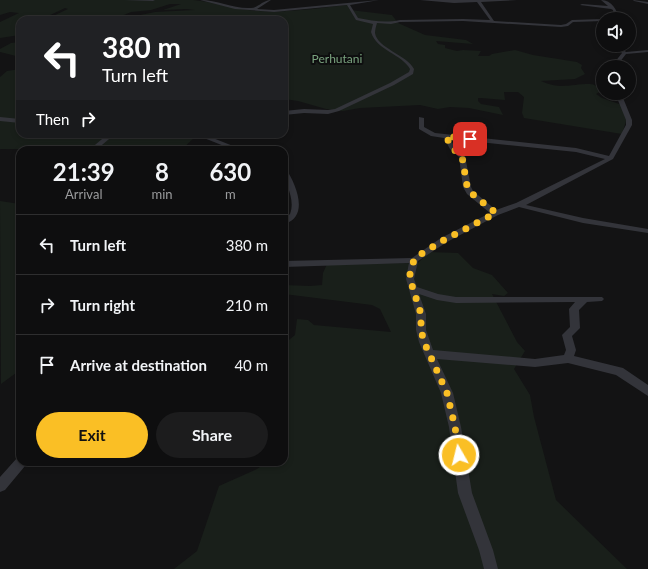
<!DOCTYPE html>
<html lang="en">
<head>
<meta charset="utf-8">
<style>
  :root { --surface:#0e0e0f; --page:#1c1c1d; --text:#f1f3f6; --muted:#9b9c9e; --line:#2e2e2f; --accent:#fabf25 }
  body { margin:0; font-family:Lato,sans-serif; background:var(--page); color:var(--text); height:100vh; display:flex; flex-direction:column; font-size:15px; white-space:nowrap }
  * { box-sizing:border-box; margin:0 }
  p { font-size:13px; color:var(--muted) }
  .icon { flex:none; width:22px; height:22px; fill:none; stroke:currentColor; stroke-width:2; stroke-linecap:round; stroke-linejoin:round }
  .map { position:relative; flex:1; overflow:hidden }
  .panel { position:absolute; left:16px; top:146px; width:272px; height:320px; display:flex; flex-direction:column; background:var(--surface); border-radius:12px; box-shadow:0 2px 6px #0003,0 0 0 1px var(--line) }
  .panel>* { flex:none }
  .guide { position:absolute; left:16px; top:16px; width:272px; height:122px; border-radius:12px; box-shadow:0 2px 6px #0003,0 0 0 1px var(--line); background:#202124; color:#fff; overflow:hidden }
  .controls { position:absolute; left:596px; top:12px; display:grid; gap:8px }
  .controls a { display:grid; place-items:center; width:40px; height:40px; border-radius:50%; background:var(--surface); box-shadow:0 2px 6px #0003,0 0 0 1px var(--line); font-size:20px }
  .pin { position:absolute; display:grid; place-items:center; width:34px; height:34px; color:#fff; margin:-17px; border-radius:8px; box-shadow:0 2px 6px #0006 }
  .me { position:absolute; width:44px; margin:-22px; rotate:352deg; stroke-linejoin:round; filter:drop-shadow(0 0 3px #0008) }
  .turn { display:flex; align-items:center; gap:14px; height:84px; padding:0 20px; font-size:18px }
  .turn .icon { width:52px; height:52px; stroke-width:2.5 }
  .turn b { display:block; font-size:28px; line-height:34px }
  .then { display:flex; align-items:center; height:38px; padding:0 20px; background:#0003; gap:8px; font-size:15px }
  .eta { display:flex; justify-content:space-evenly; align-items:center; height:68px; text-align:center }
  .eta b { font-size:24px; font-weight:700; line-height:28px }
  .primary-button { display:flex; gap:8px; margin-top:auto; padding:8px 20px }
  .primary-button a { flex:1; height:46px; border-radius:24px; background:var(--accent); color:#111; font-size:16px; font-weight:700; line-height:46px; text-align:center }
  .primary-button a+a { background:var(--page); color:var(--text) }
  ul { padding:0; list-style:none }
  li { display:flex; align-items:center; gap:12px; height:60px; padding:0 20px; border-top:1px solid var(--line) }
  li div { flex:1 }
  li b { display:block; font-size:15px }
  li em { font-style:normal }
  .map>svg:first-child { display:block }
</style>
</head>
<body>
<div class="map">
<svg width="648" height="569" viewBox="0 0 648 569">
  <rect width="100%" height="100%" fill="#131314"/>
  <!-- green -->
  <path fill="#191f1a" d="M0,0H193C215,2 236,10 258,11C288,13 318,8 348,5L350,10L392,15L398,23L425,35L466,40L473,44L436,41L438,44L445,45V48L457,51L463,50L481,51L478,56H489L492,54L515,50L533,55L577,62L582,65L581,68L585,74L575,79L541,81C561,90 570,84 590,84C594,84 598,87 602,88L603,90L596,94L602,98L622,105L627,118L622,134L524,118L522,113L524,97L518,92H504L505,100L481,98H478V101L481,104L499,107L503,115L469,108L450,107L438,109L420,105L360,108L343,111L326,109L298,101L284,99V20H117L155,12L195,10L186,9L163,10L181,4H170L151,10L131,12L119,17L105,20H52L53,16L68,9L65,8L46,17L35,20H20V29L15,32L20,35L0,38V22L19,13L10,12L0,15Z
    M20,42V57L0,52V49L11,43Z
    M20,69V134H204L195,137L181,150L0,149V77L7,71Z
    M0,201L20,204V370L1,384Z
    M429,252L458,253L473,268L492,275L508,293L504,296L492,294L517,342L525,351L514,369L530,395L534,417L556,500L627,569H174L197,551L219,486L257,469L267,462H284V344L295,335L297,319L308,320L314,325L391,332L380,309L372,305L284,294V285L310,286L322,285L323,273L327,264L418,263Z"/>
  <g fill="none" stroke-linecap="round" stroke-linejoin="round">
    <!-- minor -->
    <path fill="#33343a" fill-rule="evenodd" d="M124,0H155L153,1Z
      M200,0C218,0 233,9 251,8C258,8 263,0 271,0L257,9L274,10L379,0L350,5L358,18C372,21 386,23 400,20L463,19L490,20L477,2L454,3L420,0H517L481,2L494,21L561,25L566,24L572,20L603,19H604L603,21L573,22L568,26L561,27L463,21L400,22L391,24L377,23C376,26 375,30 375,33C377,48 407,55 414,69L413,74L394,85L339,111L328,114L304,113L284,115V111L304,109L328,110L335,109L390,83L409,72L410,69C402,54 377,51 371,32L373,24L356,20L347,5L274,12L235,9Z
      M601,0C612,0 617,10 619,19H615L613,10L611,9L580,5L582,4L608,6Z
      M633,0L648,2V4L634,1Z
      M613,45H618L626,52L648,50V52L626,54L616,67H611L622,53Z
      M615,93H621L632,120V125L613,159L526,205L583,218L648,229V233L583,223L519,207L498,215L447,242L418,261L414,279L417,287L438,294L456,297H602L604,299L602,301L587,302L579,310L580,328L572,336L576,350L574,356L623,368L648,385V396L616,375L568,363L535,367L437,359L453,393L461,427L472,493L493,550L498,569H484L479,550L458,493L449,427L441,393L419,342L416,330V314L406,279L409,263L284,267V261L412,258L441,238L490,213L467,194L463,187L459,157L450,149L444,138L431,136L419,129V117L424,118V127L435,133L576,148L609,156L626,125V120ZM450,139L576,152L605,159L516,203L496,210L473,191L471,187L465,156L455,147ZM419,294L437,300L456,303L575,302L569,309L570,327L562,335L566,350L564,355L535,359L433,350L426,330V314Z
      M0,117L20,119V123L0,121Z
      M108,134H115L96,150H89Z
      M194,134H203L243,150H234Z
      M284,168L286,169C296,184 310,217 284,224V219L290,214C296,198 284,184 284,168Z
      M20,457V462H27L25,466L5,490L0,492V477L17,458Z"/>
  </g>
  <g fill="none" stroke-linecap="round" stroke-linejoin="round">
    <!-- route -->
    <path stroke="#fabf25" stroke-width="7" stroke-dasharray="0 12.6" d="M459,455L455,427L447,393L424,342L421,330V314L410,279V273L414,260L421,254L444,240L496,213L470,192L467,186L462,156L452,148L446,136L470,139"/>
  </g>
  <g text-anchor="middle" stroke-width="4" stroke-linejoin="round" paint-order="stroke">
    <!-- far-park labels -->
    <g font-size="12" fill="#79a27e" stroke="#0e0e0f">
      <text x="337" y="63">Perhutani</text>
    </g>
  </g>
</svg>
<div class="controls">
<a><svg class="icon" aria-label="sound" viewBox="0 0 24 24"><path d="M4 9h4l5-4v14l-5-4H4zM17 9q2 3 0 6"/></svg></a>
<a><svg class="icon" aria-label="search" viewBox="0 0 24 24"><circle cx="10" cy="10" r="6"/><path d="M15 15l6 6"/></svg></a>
</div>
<div class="pin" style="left:470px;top:139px;background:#d93025"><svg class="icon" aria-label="arrive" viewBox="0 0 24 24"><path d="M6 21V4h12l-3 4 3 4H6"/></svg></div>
<svg class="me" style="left:459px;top:455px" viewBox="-20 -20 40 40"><circle r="17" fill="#fabf25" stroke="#fff" stroke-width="3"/><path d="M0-11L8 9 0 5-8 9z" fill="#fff"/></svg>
<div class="guide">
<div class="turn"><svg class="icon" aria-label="left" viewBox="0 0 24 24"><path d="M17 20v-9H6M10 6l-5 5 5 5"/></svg><div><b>380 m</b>Turn left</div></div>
<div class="then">Then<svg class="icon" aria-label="right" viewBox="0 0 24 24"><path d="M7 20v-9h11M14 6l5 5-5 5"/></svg></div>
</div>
<section class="panel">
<div class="eta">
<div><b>21:39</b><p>Arrival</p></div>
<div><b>8</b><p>min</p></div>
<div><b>630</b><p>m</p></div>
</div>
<ul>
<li><svg class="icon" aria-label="left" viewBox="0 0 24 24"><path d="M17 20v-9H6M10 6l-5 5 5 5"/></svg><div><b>Turn left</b></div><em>380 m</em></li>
<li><svg class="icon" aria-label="right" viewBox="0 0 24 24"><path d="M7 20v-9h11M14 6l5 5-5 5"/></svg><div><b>Turn right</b></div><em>210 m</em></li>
<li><svg class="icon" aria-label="arrive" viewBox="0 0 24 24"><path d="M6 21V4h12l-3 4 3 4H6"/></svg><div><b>Arrive at destination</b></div><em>40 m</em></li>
</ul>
<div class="primary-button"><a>Exit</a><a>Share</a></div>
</section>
</div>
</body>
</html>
